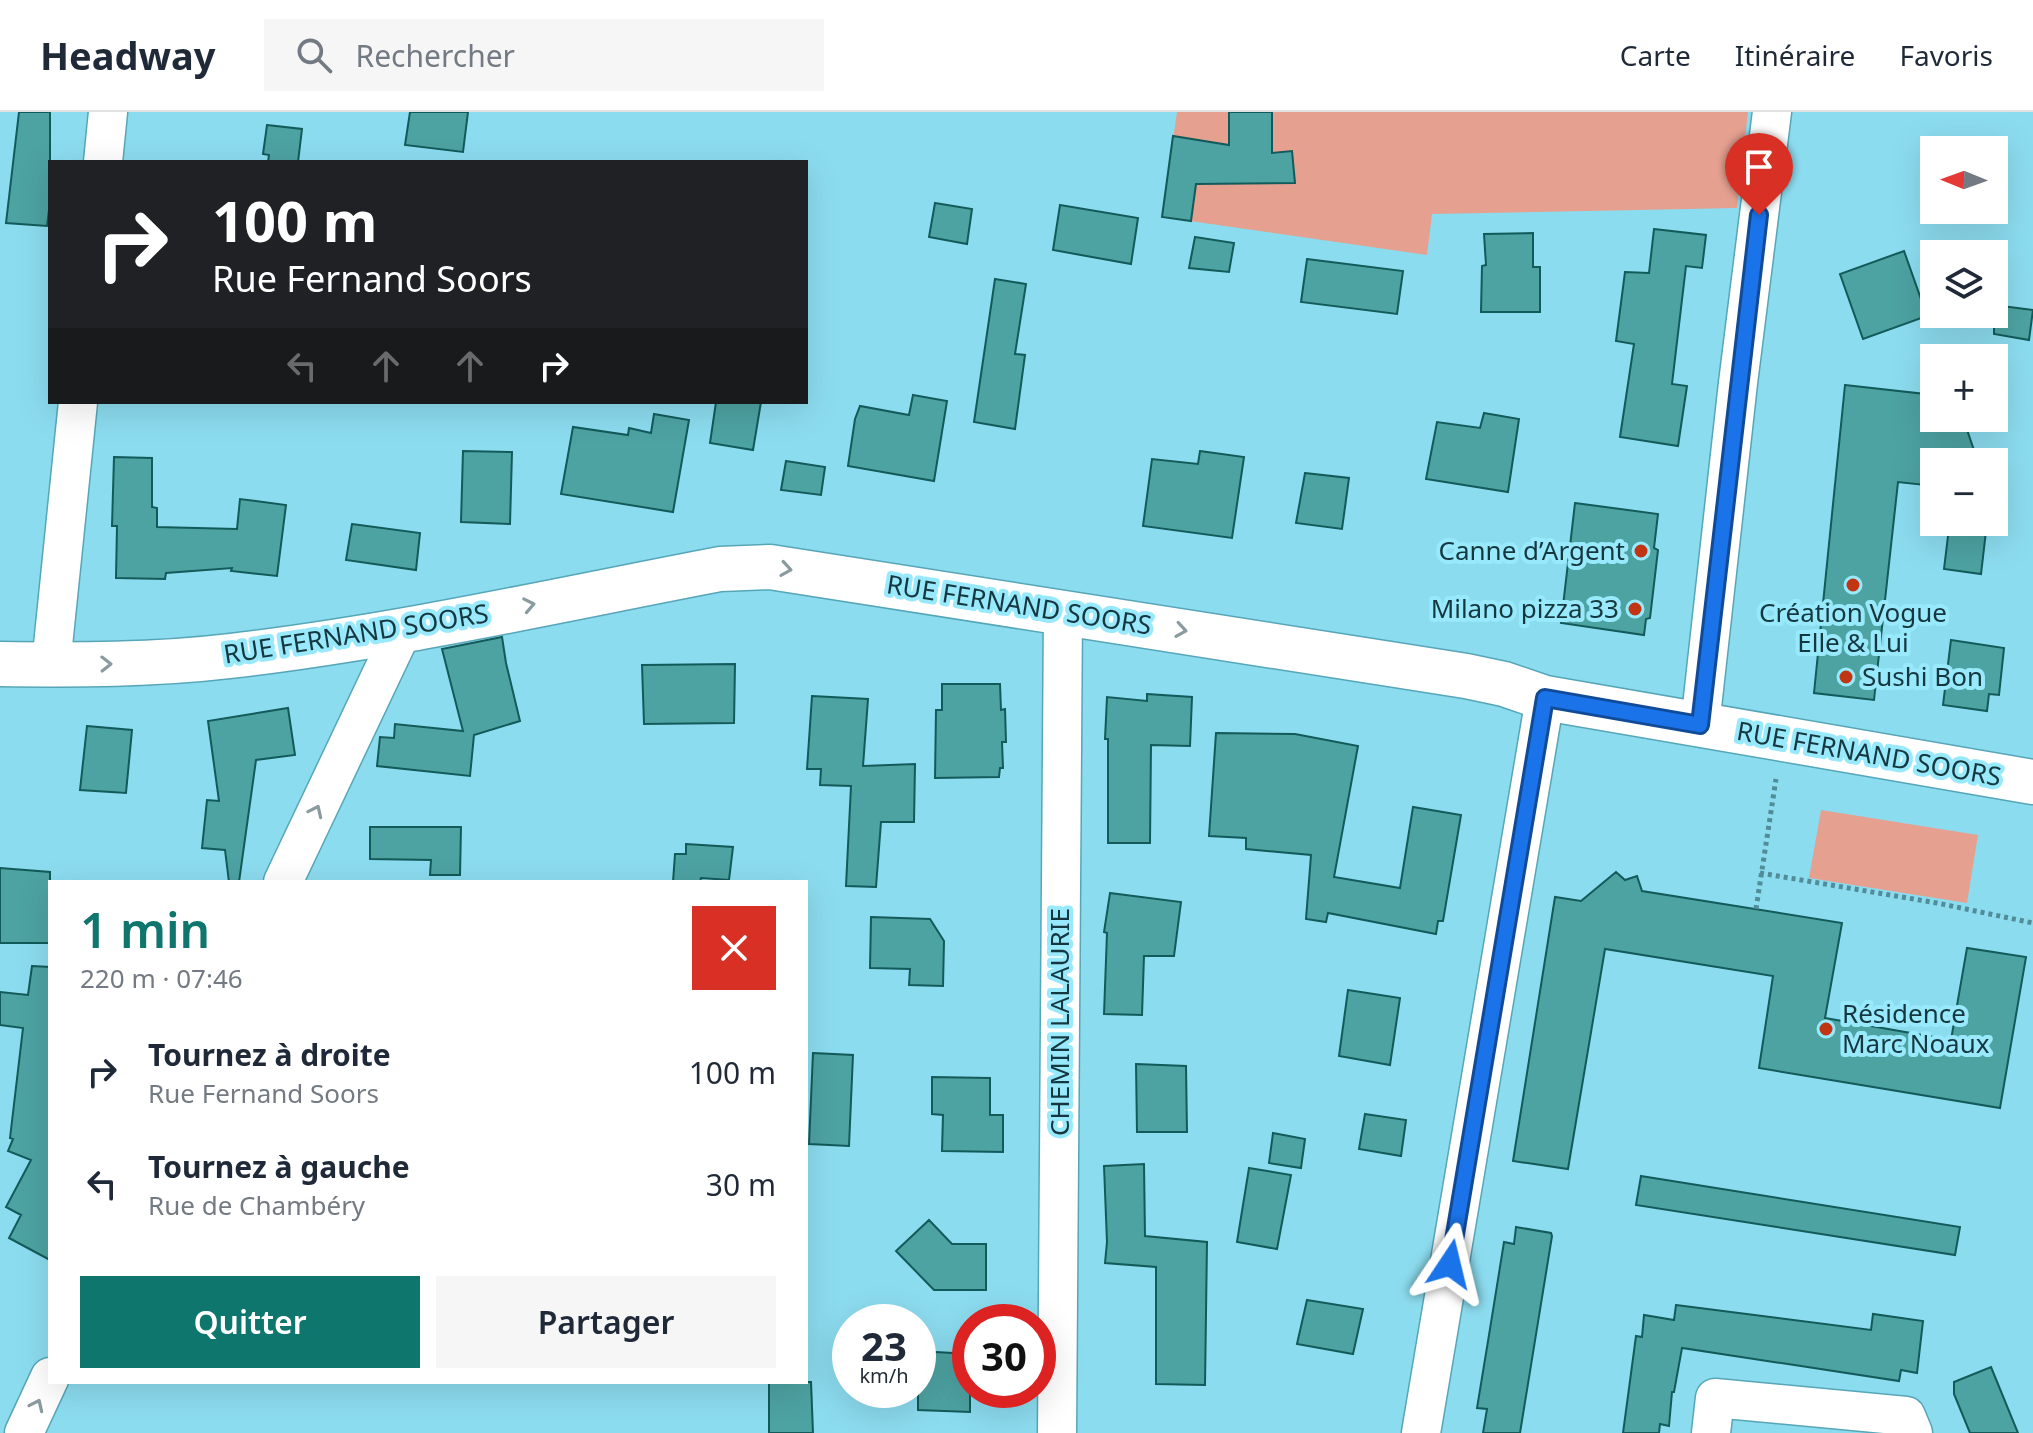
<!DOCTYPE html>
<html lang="fr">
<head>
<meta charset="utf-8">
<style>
  :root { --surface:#fff; --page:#f6f6f7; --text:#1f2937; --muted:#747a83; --line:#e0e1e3; --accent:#0f766e }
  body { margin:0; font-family:"Noto Sans",sans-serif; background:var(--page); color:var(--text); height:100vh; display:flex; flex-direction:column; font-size:30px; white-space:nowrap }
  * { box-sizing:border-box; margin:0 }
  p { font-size:26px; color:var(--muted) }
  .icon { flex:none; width:44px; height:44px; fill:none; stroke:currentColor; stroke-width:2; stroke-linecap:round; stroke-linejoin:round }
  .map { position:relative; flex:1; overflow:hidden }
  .drawer { position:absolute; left:48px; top:768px; width:760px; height:504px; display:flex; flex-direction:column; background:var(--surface); border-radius:0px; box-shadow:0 8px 32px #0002 }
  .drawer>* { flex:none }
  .top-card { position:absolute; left:48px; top:48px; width:760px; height:244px; border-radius:0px; box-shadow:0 8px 32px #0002; background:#202124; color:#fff; overflow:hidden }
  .needle { width:52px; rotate:271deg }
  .fabs { position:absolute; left:1920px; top:24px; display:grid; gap:16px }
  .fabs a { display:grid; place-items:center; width:88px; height:88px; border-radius:0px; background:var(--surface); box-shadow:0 8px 32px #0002; font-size:40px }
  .speed { position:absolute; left:832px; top:1192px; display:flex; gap:16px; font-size:40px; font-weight:700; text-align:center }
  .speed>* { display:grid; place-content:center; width:104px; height:104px; border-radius:50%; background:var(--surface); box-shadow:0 8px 32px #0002; line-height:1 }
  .speed small { font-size:20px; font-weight:400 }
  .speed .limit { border:12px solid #d22; background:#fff; color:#111 }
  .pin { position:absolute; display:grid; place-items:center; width:68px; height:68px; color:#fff; margin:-82px -34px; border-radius:50% 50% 50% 0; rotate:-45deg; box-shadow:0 0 8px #0007 }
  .pin .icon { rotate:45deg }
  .me { position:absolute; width:88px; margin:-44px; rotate:10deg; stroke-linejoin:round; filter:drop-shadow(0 0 6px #0008) }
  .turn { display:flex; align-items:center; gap:28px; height:168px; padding:0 32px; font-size:36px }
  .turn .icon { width:104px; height:104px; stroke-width:2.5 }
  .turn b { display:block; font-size:56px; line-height:68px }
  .lanes { display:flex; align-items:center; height:76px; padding:0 32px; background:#0003; justify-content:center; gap:40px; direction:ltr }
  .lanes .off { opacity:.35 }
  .round { display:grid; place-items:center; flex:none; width:84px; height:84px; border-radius:0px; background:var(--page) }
  .summary { display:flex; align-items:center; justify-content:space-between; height:136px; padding:0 32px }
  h1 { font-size:48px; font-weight:600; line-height:60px; color:var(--accent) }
  .cta { display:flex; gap:16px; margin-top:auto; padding:16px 32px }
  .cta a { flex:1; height:92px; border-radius:0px; background:var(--accent); color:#fff; font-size:32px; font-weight:600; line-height:92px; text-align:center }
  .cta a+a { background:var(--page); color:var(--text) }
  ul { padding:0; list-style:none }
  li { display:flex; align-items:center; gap:24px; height:112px; padding:0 32px }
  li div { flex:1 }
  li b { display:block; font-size:30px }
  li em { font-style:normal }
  header { display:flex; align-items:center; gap:48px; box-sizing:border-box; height:112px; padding:0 40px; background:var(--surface); border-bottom:2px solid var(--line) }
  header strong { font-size:38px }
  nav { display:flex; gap:44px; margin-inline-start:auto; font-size:28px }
  .search { width:560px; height:72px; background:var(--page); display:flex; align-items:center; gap:20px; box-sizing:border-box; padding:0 28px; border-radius:0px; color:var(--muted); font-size:30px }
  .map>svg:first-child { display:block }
</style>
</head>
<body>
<header>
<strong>Headway</strong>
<div class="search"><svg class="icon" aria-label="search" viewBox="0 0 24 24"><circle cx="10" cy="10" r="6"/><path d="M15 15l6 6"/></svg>Rechercher</div>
<nav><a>Carte</a><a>Itinéraire</a><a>Favoris</a></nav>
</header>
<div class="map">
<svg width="2033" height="1321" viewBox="0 0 2033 1321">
  <rect width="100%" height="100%" fill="#8cdcef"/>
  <!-- green -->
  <path fill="#e5a090" d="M1177,0H1748L1737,96L1432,102L1427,143L1162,105Z
    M1821,698L1978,723L1967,791L1809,766Z"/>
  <!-- building -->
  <path fill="#4da3a2" stroke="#135a5a" stroke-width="2" d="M19,0H50V90L47,114L6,111Z
    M410,0H468L463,40L405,33Z
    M1229,0H1272V41L1292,39L1295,71L1196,72L1191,109L1162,105L1173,24L1229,33Z
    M267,13L302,17L298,50H268L269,43L263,42Z
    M935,91L972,97L967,132L929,125Z
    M1060,93L1138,106L1131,152L1053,138Z
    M1654,117L1706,123L1702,156L1686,154L1672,272L1687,274L1678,334L1620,325L1634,232L1616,229L1625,160L1649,161Z
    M1533,121V155H1540V200H1481L1482,154L1486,153L1484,122Z
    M1195,125L1234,131L1229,160L1189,156Z
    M1904,139L1927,204L1863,227L1840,162Z
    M1307,147L1403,159L1397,202L1301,190Z
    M995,167L1026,172L1015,242L1025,243L1015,317L974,310Z
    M1994,193L2033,198L2029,228L1994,222Z
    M1845,273L1934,283V306H1963L1978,350H1934V374L1898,370L1874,588L1814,581Z
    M913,283L947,289L934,369L848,354L855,307L860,294L909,303Z
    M716,290H761L753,338L710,331Z
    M1484,301L1519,307L1508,380L1426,367L1437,310L1480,316Z
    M654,302L689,308L673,400L561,382L573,315L628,323L629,316L651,321Z
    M463,339L512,340L510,412L461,410Z
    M1200,339L1244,345L1232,426L1143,414L1152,347L1198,352Z
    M114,345L152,346V395L157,396V415L237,417L240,387L286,393L277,464L231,459L232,456L166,461L165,467L116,466L117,414H112Z
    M786,349L825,355L821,383L781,378Z
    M1305,361L1349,366L1342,417L1296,411Z
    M1575,391L1658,402L1654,436L1658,438L1650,506L1646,507L1644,523L1561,511Z
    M352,412L420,421L416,458L346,448Z
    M1949,416L1986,419L1981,462L1944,457Z
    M502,525L506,551L520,609L474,623L470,664L377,654L380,625L394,626L395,612L463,619L442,537Z
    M1951,528L2004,536L1999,583L1989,582L1987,599L1943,593Z
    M735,552L734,611L644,612L642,553Z
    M942,572H1000L1001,598L1005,597L1006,630H1002L1003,656H1000L999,665L935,666L936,598H942Z
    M1147,582L1192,585L1190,634L1151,633L1150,731H1108V627H1105L1107,585L1147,589Z
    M812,584L868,587L863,654L915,652L914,710H881L876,775L846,774L851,674L820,673L821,657H807Z
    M288,596L295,643L256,648L239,770H229L225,738L202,736L207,688L219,689L208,609Z
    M87,614L132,618L126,681L80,678Z
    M1216,621L1295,622L1358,634L1334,765L1400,776L1413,695L1461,703L1443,809H1438L1436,822L1328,801L1326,810L1306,807L1311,743L1246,737V726L1209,724Z
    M370,715H461L460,763H430L431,748L370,747Z
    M686,732L733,735L729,768L701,766L700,770H673L675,742H686Z
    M0,756L50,760V831H0Z
    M1616,760L1625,768L1637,764L1642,779L1842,811L1825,906L1951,928L1967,836L2026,845L2000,996L1759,956L1773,864L1605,837L1568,1057L1513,1049L1555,785L1581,789Z
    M1110,781L1181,790L1174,844H1144L1142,903L1104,902L1107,821L1104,820Z
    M871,805L930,807L944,829L943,874L909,873L910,857L870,856Z
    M32,854L50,855V1148L9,1126L21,1103L6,1095L31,1048L8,1039L13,1027L10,1026L23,916L0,913V880L28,883Z
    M1348,878L1400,886L1390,953L1339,944Z
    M813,941L853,943L849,1034L809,1032Z
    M1136,952L1186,954L1187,1020H1137Z
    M932,965L990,966V1003H1003V1040L942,1039L943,1003L932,1002Z
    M1365,1002L1406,1008L1401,1044L1359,1037Z
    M1273,1021L1305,1027L1301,1056L1269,1051Z
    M1144,1052L1145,1124L1207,1130L1205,1273L1156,1272V1155L1105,1151L1107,1130L1104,1054Z
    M1249,1056L1291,1063L1277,1137L1237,1130Z
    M1641,1064L1960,1115L1955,1143L1636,1093Z
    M929,1108L952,1132H986V1178H934L896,1139Z
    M1516,1115L1551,1121L1552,1124L1520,1321H1483L1487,1297L1477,1296L1490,1217L1504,1130L1514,1132Z
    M1307,1188L1363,1197L1353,1242L1297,1232Z
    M1676,1193L1871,1218L1873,1202L1923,1209L1917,1261L1901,1258L1899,1269L1682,1236L1674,1280H1672L1669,1314L1660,1312L1659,1321H1623L1636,1224L1642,1225L1644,1203L1674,1208Z
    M918,1239L970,1242V1300L918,1298Z
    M1991,1255L2018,1321H1970L1954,1282V1270Z
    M769,1270H811L813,1321H769Z"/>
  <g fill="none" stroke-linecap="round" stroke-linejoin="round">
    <defs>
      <path id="street" d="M103,50L108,0
        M51,553L78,290
        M1700,613L1738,271L1772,0
        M283,770L403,517
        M24,1321L50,1265
        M1057,1321L1063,499
        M1421,1321L1545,586
        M1711,1321L1715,1286L1906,1304L1913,1321"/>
      <path id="secondary" d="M0,552C77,553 154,553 230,544C395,525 558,488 720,457L770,455L1466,564L1504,572L1545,586L2033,670"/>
    </defs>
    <!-- street casing -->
    <use href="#street" stroke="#56a6b8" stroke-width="41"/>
    <!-- secondary casing -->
    <use href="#secondary" stroke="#56a6b8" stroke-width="47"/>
    <!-- path -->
    <path stroke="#528c99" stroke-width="5" stroke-dasharray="4 4" stroke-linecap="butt" d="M1760,761L1937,791L2033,811
      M1756,797L1776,667"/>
    <!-- street -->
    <use href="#street" stroke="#fff" stroke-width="38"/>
    <!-- secondary -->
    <use href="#secondary" stroke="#fff" stroke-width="44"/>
  </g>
  <!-- one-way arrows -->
  <defs><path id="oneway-chevron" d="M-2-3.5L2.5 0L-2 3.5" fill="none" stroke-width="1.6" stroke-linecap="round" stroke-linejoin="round" transform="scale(2)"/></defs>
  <g stroke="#8a9b9f">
    <use href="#oneway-chevron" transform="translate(786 457) rotate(9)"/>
    <use href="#oneway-chevron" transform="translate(529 493) rotate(-11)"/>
    <use href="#oneway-chevron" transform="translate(1181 518) rotate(9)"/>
    <use href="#oneway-chevron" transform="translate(106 552) rotate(-1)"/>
    <use href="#oneway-chevron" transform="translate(316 699) rotate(-65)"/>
    <use href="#oneway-chevron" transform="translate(37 1293) rotate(-65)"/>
  </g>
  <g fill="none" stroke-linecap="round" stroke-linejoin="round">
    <defs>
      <path id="route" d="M1450,1152L1545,586L1700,613L1759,103"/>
    </defs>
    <!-- route casing -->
    <use href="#route" stroke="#114b97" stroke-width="20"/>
    <!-- route -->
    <use href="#route" stroke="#1a73e8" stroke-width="14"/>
  </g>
  <!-- markers -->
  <g fill="#c03614" stroke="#99e9fc" stroke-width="3">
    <circle cx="1641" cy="439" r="8"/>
    <circle cx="1853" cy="473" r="8"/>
    <circle cx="1635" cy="497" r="8"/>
    <circle cx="1846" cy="565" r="8"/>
    <circle cx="1826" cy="917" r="8"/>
  </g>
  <g text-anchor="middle" stroke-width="8" stroke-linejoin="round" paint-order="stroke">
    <!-- poi labels -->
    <g font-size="26" fill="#15373f" stroke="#99e9fc" text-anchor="end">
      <text x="1625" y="448">Canne d’Argent</text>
      <text x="1619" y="506">Milano pizza 33</text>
      <text x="1853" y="510" text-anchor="middle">Création Vogue<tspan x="1853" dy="30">Elle &amp; Lui</tspan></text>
      <text x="1862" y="574" text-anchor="start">Sushi Bon</text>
      <text x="1842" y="911" text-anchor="start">Résidence<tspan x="1842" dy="30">Marc Noaux</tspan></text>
    </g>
    <!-- street labels -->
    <g font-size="26" fill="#15373f" stroke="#99e9fc">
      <text transform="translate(1019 493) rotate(9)" y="9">RUE FERNAND SOORS</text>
      <text transform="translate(356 522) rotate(-9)" y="9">RUE FERNAND SOORS</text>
      <text transform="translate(1869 642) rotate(10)" y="9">RUE FERNAND SOORS</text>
      <text transform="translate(1060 910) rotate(-90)" y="9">CHEMIN LALAURIE</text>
    </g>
  </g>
</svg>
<div class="fabs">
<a><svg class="needle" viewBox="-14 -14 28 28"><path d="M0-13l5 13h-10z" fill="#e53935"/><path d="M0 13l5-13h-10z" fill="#747a83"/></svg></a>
<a><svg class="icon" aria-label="layers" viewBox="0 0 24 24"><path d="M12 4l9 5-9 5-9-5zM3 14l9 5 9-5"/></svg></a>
<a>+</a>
<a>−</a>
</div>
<div class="speed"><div>23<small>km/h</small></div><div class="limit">30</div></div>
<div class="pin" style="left:1759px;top:103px;background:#d93025"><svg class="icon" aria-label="arrive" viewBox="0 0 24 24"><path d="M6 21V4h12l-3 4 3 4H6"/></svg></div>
<svg class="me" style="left:1450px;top:1152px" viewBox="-20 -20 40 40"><path d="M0-17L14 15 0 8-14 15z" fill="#1a73e8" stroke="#fff" stroke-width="4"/></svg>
<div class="top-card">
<div class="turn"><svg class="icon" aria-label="right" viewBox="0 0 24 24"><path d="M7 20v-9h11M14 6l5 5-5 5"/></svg><div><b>100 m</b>Rue Fernand Soors</div></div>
<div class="lanes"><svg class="icon off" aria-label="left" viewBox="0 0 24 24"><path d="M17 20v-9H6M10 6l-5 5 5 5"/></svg><svg class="icon off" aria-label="ahead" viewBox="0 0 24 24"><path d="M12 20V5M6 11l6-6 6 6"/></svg><svg class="icon off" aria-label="ahead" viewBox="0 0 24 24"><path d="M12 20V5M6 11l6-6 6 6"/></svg><svg class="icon" aria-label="right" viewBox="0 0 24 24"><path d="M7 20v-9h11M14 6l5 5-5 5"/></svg></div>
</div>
<section class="drawer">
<div class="summary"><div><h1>1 min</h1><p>220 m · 07:46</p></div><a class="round" style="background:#d93025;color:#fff"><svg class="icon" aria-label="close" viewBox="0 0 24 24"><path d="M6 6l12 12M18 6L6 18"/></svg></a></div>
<ul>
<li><svg class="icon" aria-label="right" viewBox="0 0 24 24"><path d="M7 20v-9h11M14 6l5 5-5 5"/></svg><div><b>Tournez à droite</b><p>Rue Fernand Soors</p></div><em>100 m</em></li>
<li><svg class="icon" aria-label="left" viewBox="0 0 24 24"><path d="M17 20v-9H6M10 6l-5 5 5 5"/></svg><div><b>Tournez à gauche</b><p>Rue de Chambéry</p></div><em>30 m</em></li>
</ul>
<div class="cta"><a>Quitter</a><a>Partager</a></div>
</section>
</div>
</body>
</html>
